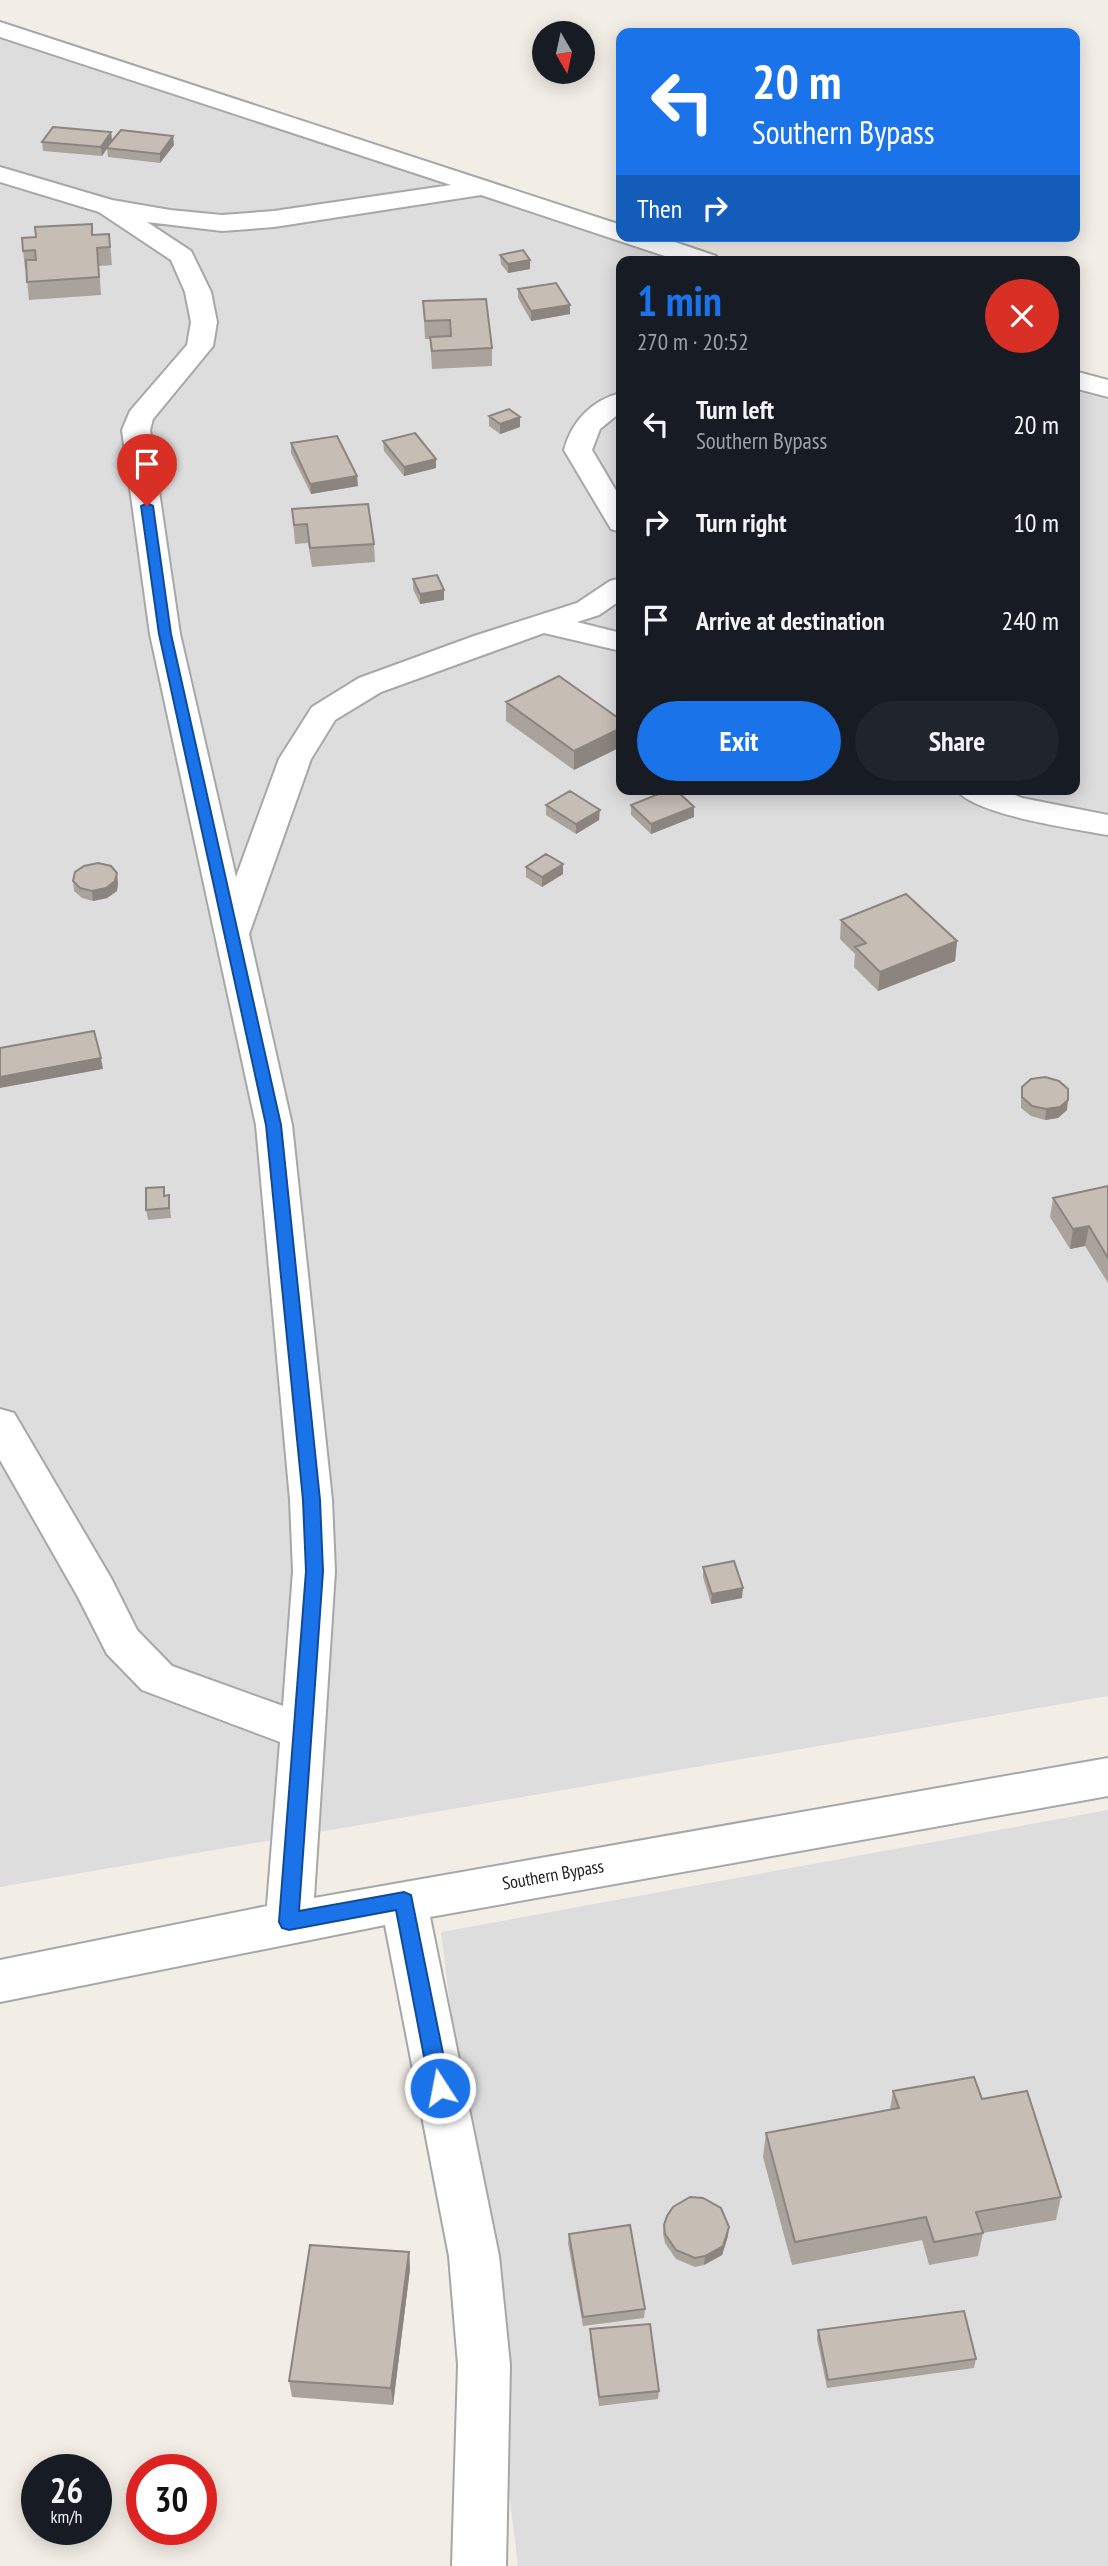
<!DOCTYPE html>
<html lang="en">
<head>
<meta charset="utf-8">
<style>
  :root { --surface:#171b24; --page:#20242c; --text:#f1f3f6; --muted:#9ea1a6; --accent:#1a73e8 }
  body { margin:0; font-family:"PT Sans Narrow",sans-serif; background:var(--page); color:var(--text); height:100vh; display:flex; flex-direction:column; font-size:26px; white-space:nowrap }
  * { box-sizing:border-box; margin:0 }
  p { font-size:23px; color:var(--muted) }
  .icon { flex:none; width:38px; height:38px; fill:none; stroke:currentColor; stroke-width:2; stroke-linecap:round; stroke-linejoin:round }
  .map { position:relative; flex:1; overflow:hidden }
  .details { position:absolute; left:616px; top:256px; width:464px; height:539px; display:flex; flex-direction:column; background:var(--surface); border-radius:14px; box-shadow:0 4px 18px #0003 }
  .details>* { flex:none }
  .banner { position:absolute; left:616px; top:28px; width:464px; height:214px; border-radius:14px; box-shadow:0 4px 18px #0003; background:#1a73e8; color:#fff; overflow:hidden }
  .needle { width:46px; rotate:171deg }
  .fabs { position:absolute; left:532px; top:21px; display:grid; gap:14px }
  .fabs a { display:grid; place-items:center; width:63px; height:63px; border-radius:50%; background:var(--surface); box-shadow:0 4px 18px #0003; font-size:35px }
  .speed { position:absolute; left:21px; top:2454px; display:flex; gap:14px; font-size:35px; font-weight:700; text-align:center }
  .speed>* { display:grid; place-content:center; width:91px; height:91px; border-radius:50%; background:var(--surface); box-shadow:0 4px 18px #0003; line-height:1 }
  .speed small { font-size:18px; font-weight:400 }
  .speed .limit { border:10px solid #d22; background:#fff; color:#111 }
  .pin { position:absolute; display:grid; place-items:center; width:60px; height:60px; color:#fff; margin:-72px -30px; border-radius:50% 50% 50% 0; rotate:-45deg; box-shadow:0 0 7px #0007 }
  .pin .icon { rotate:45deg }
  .me { position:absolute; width:77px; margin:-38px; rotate:349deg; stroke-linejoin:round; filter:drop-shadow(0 0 5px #0008) }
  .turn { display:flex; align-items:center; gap:24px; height:147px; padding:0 21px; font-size:32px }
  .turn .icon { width:91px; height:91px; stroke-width:2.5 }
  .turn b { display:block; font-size:49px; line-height:60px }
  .then { display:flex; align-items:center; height:66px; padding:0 21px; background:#0003; gap:14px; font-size:26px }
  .round { display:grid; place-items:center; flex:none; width:74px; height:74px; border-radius:37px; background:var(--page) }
  .overview { display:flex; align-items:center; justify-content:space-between; height:119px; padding:0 21px }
  h1 { font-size:42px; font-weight:700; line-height:52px; color:var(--accent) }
  .cta { display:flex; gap:14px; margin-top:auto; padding:14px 21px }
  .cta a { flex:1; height:80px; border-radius:42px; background:var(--accent); color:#fff; font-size:28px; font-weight:700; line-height:80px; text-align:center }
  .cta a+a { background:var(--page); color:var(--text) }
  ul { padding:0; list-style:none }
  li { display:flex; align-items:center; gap:21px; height:98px; padding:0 21px }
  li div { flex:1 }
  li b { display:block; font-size:26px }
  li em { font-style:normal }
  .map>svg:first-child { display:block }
</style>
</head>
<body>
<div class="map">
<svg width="1108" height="2566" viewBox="0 0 1108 2566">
  <rect width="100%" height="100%" fill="#f2eee6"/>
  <!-- residential -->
  <path fill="#dedddd" d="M0,34L682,261H621V789H1074L1075,391L1108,400V1696L0,1887Z
    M1108,1810V2566H518L441,1932Z"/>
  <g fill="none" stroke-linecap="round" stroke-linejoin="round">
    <defs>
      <path id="minor" d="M0,22L621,225V236H657L716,256L720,261H680L481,195L274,227L222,231L147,222L191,251L211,292L217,322L213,346L153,419L150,430L180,634L236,877L279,759L312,707L359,678L474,636L577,603L610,581L621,578V600L599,615L577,622L621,633V651L544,633L381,692L335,720L311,759L249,934L292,1125L332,1500L335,1571L314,1898L1108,1758V1796L430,1917L499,2256L510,2365L506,2566H452L458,2365L449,2256L385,1925L0,2002V1960L267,1906L280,1742L142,1690L107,1654L78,1597L0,1460V1409L14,1413L111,1578L137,1630L172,1666L283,1706L293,1571L290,1500L256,1125L150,634L122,430L130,411L187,345L191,322L185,292L171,260L99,212L0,182V167L112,200L170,210L222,215L274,211L451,185L0,37Z
        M1074,371L1108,380V397L1074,388Z
        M621,393V412L600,429L592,450L621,499V532L611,529L564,450C572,421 592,400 621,393Z
        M956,789H1001L1022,798L1108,815V835C1076,829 973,815 956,789Z"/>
    </defs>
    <!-- minor casing -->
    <use href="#minor" stroke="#a7a7a7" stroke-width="4"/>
    <!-- minor -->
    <use href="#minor" fill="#fff" fill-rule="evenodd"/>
  </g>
  <!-- wall -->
  <path fill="#aaa39c" d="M111,132L112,141L174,145L160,163L108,157L107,149L102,156L43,151L42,142Z
    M109,234L112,265L99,266L101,295L29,300L26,269H25L23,251L93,235Z
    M500,255L530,260V269L508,273L501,264Z
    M518,289L570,314L531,321L518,298Z
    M423,301L492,348V366L432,369L430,339H425Z
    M489,416L520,427L500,434L489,426Z
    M383,441L436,459V468L404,476L384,451Z
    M291,443L358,486L311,494L291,453Z
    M292,509L374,544L375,562L312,567L308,543L295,544Z
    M413,579L444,600L420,604L413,589Z
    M506,702L621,720L574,770L506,721Z
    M546,805L599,820L576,834L546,815Z
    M631,805L694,807V817L651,834L631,815Z
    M563,864V874L542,887L526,877V867Z
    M73,881L118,883L117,891L107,898L93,901L82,898L74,891Z
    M841,920L957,941L955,961L878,991L854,967L855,954L840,939Z
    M1022,1087L1067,1110L1058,1118L1045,1120L1031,1116L1021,1108V1097Z
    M1108,1186V1283L1085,1246L1070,1249L1050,1217L1053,1198Z
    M169,1195L171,1218L148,1220L146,1210L164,1196Z
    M703,1567L742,1598L711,1604L703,1577Z
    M893,2091L982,2099L1061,2197L1056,2220L983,2233L978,2256L929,2265L922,2240L792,2265L763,2157L766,2133L890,2110Z
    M664,2225L728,2236L722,2255L704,2265L695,2267L676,2259L665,2243L663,2234Z
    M569,2234L645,2309L644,2318L583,2326L568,2243Z
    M409,2252L410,2269L393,2405L292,2397L289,2381Z
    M590,2329L659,2391L658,2399L599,2406L590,2338Z
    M818,2330L976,2359L974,2368L827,2388L817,2339Z"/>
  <!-- shaded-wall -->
  <path fill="#8b847f" d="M111,132L112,141L102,156L101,147Z
    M173,136L174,145L160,163V154Z
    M530,260V269L508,273V264Z
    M570,305V314L531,321V311Z
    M520,417V427L500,434V424Z
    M436,459V468L404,476V467Z
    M357,476L358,486L311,494L310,484Z
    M444,590V600L420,604V594Z
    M621,728V747L574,770V751Z
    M694,807V817L651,834V824Z
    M600,810L599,820L576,834V824Z
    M563,864V874L542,887V877Z
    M117,873L118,883L117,891L107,898L93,901L92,891Z
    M957,941L955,961L878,991L880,972Z
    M101,1058L103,1069L0,1088V1077Z
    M1068,1100L1067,1110L1058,1118L1045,1120L1046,1109Z
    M1089,1226L1085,1246L1070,1249L1073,1229Z
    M743,1588L742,1598L711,1604L712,1594Z
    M729,2227L728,2236L722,2255L704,2265L705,2256Z
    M409,2252L410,2269L393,2405L391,2388Z"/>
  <!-- building -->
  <path fill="#c6bdb5" stroke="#8b847f" stroke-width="2" d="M53,127L111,132L101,147L42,142Z
    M121,130L173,136L160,154L106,148Z
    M92,224V235L109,234L110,247L97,248L99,277L27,282L26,260H36L35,250L23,251L22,238L36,237L35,227Z
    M523,250L530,260L508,264L500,255Z
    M556,283L570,305L531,311L518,289Z
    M486,299L492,348L432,351L430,337L451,336L450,320L425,321L423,301Z
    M509,409L520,417L500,424L489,416Z
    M415,433L436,459L404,467L383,441Z
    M337,436L357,476L310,484L291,443Z
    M368,504L374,544L310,548L307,524L294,525L292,509Z
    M437,575L444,590L420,594L413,579Z
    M559,676L621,720V728L574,751L506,702Z
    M671,789H675L694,807L651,824L631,805Z
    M570,791L600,810L576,824L546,805Z
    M546,854L563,864L542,877L526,867Z
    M98,863L111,866L117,873L115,881L106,888L92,891L80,888L73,881L75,872L84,866Z
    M906,894L957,941L880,972L855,947L866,943L841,920Z
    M94,1031L101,1058L0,1077V1048Z
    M1045,1077L1059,1081L1068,1089V1100L1060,1107L1046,1109L1032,1106L1022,1097V1087L1031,1079Z
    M1108,1186V1258L1089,1226L1073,1229L1053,1198Z
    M164,1187V1196L169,1195V1208L146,1210V1188Z
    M734,1561L743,1588L712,1594L703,1567Z
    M974,2077L982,2099L1027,2091L1061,2197L976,2212L983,2233L934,2242L926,2217L795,2242L766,2133L899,2108L893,2091Z
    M690,2197L703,2198L721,2208L729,2227L723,2246L705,2256L695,2258L676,2250L665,2234L664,2225L667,2216L673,2207Z
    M630,2225L645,2309L583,2317L569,2234Z
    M310,2245L409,2252L391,2388L289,2381Z
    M964,2311L976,2359L828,2380L818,2330Z
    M650,2324L659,2391L599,2397L590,2329Z"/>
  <!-- route -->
  <path fill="#1a73e8" stroke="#114b97" stroke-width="2" d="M147,503L153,506L171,634L281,1125L320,1500L323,1571L299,1911L404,1892L411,1895L450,2088L448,2094L440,2097L433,2094L430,2088L396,1910L289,1930L282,1928L279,1922L306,1571L303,1500L266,1125L159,634L141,506Z"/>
  <g text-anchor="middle" stroke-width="7" stroke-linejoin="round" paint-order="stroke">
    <!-- street labels -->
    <g font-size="18" fill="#202020" stroke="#fff">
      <text transform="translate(553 1875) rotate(-10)" y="6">Southern Bypass</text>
    </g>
  </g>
</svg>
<div class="fabs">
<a><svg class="needle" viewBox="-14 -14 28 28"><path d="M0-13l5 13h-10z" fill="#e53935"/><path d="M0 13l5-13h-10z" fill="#9ea1a6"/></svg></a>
</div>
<div class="speed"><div>26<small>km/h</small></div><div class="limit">30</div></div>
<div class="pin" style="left:147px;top:506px;background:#d93025"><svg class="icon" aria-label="arrive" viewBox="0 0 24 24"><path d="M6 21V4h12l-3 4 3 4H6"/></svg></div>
<svg class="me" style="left:440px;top:2088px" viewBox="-20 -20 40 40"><circle r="17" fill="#1a73e8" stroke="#fff" stroke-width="3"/><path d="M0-11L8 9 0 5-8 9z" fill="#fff"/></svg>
<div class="banner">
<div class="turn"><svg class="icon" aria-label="left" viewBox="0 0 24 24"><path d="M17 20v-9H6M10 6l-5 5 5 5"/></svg><div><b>20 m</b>Southern Bypass</div></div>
<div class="then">Then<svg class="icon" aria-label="right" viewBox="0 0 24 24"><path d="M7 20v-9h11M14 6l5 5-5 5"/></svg></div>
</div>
<section class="details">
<div class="overview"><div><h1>1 min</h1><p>270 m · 20:52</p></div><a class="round" style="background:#d93025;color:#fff"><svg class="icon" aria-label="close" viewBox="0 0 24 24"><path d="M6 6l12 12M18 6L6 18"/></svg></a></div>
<ul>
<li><svg class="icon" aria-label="left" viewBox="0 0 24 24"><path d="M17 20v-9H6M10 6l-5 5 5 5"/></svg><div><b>Turn left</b><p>Southern Bypass</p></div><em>20 m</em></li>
<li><svg class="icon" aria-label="right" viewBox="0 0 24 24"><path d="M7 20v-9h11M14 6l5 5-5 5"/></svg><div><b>Turn right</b></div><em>10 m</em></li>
<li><svg class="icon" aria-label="arrive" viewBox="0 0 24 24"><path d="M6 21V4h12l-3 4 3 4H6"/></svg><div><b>Arrive at destination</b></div><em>240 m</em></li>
</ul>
<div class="cta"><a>Exit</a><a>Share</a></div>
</section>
</div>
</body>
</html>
